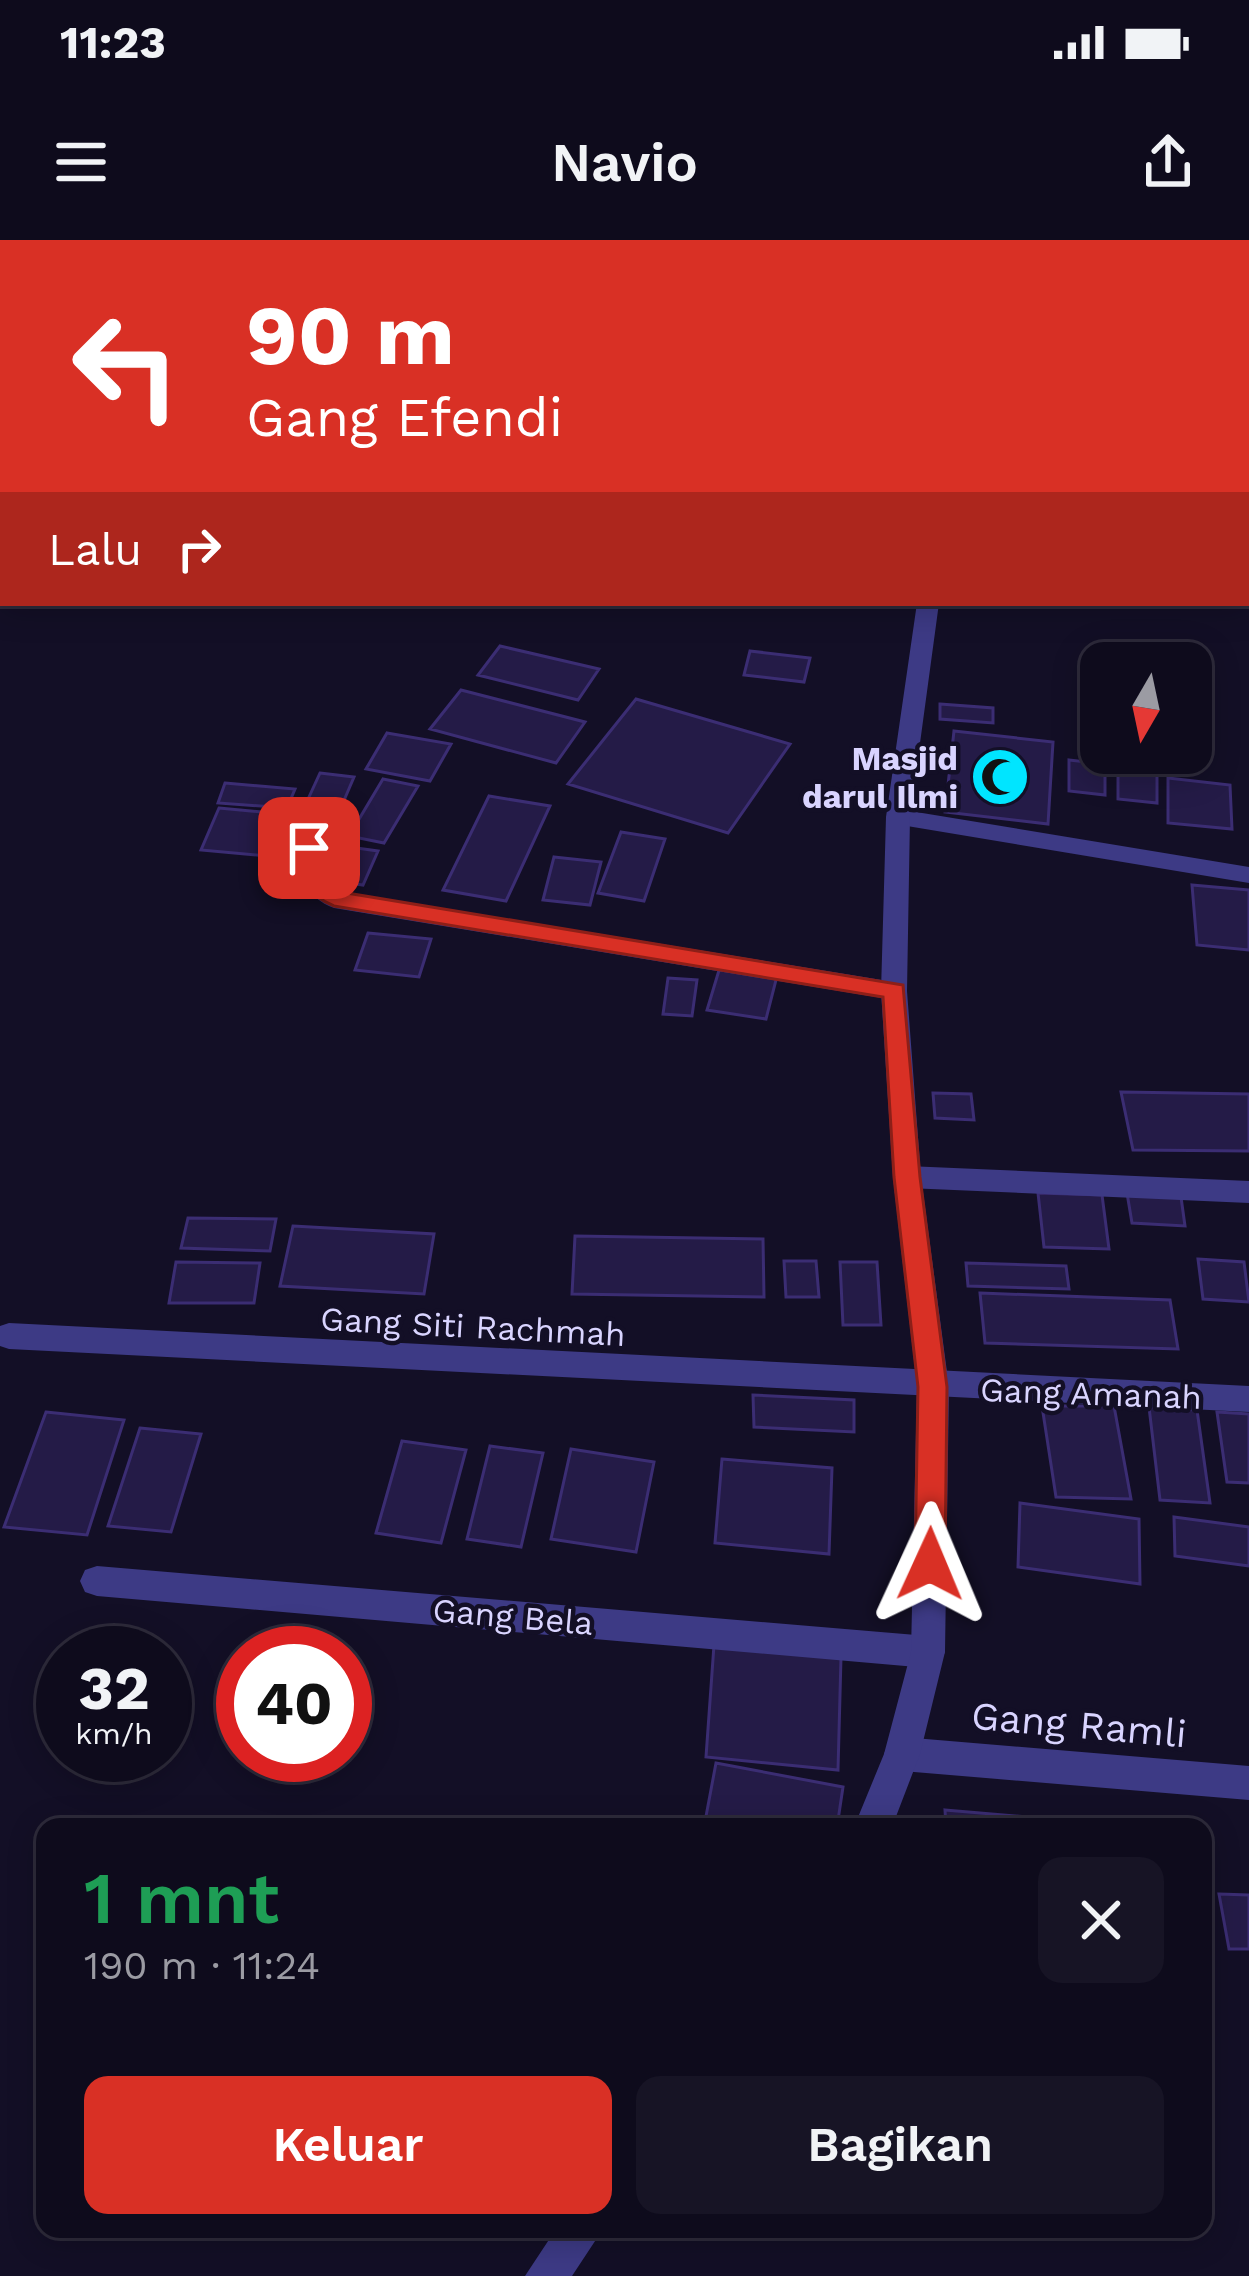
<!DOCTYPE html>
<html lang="id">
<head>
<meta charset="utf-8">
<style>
  :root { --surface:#0e0b1c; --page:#171425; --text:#f1f3f6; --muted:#9b9ba3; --line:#2e2b3b; --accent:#d93025 }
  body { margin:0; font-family:"Work Sans",sans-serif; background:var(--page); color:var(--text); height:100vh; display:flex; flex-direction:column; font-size:45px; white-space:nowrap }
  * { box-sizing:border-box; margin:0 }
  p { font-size:39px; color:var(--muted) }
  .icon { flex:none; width:66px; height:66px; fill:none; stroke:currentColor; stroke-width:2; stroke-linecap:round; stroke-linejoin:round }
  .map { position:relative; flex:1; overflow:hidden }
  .side { position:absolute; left:36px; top:1578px; width:1176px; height:420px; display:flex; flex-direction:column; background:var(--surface); border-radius:24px; box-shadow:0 6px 30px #0003,0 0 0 3px var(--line) }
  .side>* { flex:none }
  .hud { position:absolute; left:0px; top:0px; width:1251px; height:366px; box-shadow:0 6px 30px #0003,0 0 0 3px var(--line); background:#d93025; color:#fff; overflow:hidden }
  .needle { width:78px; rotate:189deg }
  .controls { position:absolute; left:1080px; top:402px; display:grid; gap:24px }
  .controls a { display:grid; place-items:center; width:132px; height:132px; border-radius:24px; background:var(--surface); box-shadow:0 6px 30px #0003,0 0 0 3px var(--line); font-size:60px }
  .speed { position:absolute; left:36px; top:1386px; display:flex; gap:24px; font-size:60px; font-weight:700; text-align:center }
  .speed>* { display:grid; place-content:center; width:156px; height:156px; border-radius:50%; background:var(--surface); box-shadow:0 6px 30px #0003,0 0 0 3px var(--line); line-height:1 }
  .speed small { font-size:30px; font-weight:400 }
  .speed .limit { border:18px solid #d22; background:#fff; color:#111 }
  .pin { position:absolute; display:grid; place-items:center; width:102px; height:102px; color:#fff; margin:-51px; border-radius:24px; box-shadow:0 6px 18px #0006 }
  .me { position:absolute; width:132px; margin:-66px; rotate:1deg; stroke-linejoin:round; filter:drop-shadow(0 0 9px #0008) }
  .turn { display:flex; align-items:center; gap:42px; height:252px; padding:0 48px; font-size:54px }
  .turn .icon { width:156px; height:156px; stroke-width:2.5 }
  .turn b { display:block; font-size:84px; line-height:102px }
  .then { display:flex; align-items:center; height:114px; padding:0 48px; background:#0003; gap:24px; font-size:45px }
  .round { display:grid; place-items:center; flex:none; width:126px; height:126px; border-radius:24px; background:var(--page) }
  .overview { display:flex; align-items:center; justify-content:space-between; height:204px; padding:0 48px }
  h1 { font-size:72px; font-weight:600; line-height:90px; color:#1e9e55 }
  .cta { display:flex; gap:24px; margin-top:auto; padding:24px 48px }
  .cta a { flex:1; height:138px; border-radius:24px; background:var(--accent); color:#fff; font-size:48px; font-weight:600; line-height:138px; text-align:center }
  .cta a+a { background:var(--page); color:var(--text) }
  .status { display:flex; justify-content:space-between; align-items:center; height:84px; padding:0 60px; background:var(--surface); direction:ltr }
  .status svg { height:33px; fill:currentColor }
  header { display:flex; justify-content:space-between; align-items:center; height:156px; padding:0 48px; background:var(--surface); font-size:54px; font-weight:600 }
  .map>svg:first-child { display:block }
</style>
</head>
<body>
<div class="status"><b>11:23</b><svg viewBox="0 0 49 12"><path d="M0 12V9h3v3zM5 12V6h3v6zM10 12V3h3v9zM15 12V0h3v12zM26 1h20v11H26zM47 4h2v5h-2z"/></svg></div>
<header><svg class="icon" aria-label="menu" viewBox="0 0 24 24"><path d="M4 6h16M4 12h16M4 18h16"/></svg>Navio<svg class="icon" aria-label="share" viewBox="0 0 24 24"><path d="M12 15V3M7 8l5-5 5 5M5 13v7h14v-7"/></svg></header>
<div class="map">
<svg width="1249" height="2036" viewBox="0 0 1249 2036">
  <rect width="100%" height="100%" fill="#130f26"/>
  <!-- building -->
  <path fill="#241b47" stroke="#3b2d73" stroke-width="3" d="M500,406L599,429L578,460L478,435Z
    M750,411L810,418L804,442L744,435Z
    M461,450L585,482L556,523L430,489Z
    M636,459L790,504L728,593L568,544Z
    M940,464L993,468V483L940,479Z
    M954,491L1053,502L1048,584L945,572Z
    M387,493L451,504L430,541L366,529Z
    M1069,520L1105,524V555L1069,551Z
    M1118,530L1157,534V563L1118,559Z
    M320,533L354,537L339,572L304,568Z
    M1168,538L1230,545L1232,589L1168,583Z
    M383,539L418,546L384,603L349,596Z
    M225,543L295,549L287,568L218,563Z
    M489,556L550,566L506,661L443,650Z
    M219,568L294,575L278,617L201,610Z
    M621,592L665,599L644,661L598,653Z
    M335,605L378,611L363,645L319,639Z
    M554,617L601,622L590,665L543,660Z
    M1192,645L1249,650V710L1197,705Z
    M368,693L431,699L419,737L355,730Z
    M720,727L777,736L766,779L707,770Z
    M668,738L697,740L692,776L663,774Z
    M1121,852L1249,854V911L1133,910Z
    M933,853L971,854L974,880L935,878Z
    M1126,947L1180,950L1185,986L1132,983Z
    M1038,953L1102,955L1109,1009L1044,1007Z
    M188,978L276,979L270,1011L181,1008Z
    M293,986L434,994L424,1054L280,1046Z
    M575,996L763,999L764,1057L572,1054Z
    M1198,1019L1244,1022L1249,1062L1203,1059Z
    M784,1021H816L819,1057H786Z
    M176,1022L260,1023L254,1063H169Z
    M840,1022H877L881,1085H843Z
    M966,1023L1066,1026L1069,1049L968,1046Z
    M980,1053L1170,1060L1178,1109L985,1103Z
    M753,1155L854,1160V1192L754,1187Z
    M1042,1166H1114L1131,1259L1056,1257Z
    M1149,1167L1197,1170L1210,1263L1160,1260Z
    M46,1172L124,1180L87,1295L4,1287Z
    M1217,1172L1249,1174V1243L1227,1242Z
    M140,1188L201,1194L171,1292L108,1286Z
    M402,1201L466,1210L441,1303L376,1293Z
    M490,1206L543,1213L521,1307L467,1299Z
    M571,1209L654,1222L636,1312L551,1299Z
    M722,1219L832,1228L829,1314L715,1303Z
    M1020,1263L1139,1279L1140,1344L1018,1327Z
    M1174,1277L1249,1287V1326L1175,1316Z
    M714,1405L841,1417L838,1530L706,1517Z
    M716,1523L843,1547L837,1587H704Z
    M945,1570L1063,1580L1064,1587H946Z
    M1219,1654L1249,1655V1709H1229Z"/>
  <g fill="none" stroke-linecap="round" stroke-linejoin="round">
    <!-- minor -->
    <path fill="#3d3a85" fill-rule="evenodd" d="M1248,23H1249V33H1248Z
      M1249,122V135L1248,136V123Z
      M1248,175H1249V188H1248Z
      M1248,352L1249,366L1240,364L1248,363Z
      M898,569L1249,627V643L889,583V571Z
      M309,600L321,608L324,634L342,652L894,742L907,751L894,760L334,668C306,658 299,635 297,608Z
      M907,926L1249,941V963L907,948L897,945L893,937L897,929Z
      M9,1083L1249,1146V1172L9,1109L0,1106V1086Z
      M97,1326L928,1396L940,1401L945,1412L940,1423L928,1428L97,1356L85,1352L80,1341L85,1330Z
      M902,1497L1249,1526V1560L902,1531L889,1526L884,1514L889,1502Z"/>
    <!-- tertiary -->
    <path fill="#3d3a85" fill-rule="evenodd" d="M1098,0H1116L1096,3Z
      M917,363H939L910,577L907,751L921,937L949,1147L945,1412L920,1514L892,1587H854L884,1514L911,1412L917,1147L893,937L881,751L886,577Z
      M556,1989H603L572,2036H525Z"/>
  </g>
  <!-- route -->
  <path fill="#d93025" stroke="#8d1f18" stroke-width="3" d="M309,600L321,608L323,634L341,652L903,745L920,937L947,1147L945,1324L941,1333L930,1337L919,1333L915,1324L918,1147L894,937L883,757L334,666C306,655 300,635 298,608Z"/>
  <!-- icons -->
  <defs>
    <symbol id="mosque-disc" viewBox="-11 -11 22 22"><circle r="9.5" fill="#00e5ff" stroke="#130f26"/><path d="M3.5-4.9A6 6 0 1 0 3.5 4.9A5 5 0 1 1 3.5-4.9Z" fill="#111"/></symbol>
  </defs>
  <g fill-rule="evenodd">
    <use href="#mosque-disc" x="967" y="504" width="66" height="66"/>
  </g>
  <g text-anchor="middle" stroke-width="9" stroke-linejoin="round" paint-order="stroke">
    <!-- poi labels -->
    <g font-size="33" font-weight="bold" fill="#d9d4ff" stroke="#130f26" text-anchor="end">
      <text x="958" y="530">Masjid<tspan x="958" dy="38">darul Ilmi</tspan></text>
    </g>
    <!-- street labels -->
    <g font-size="33" fill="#d9d4ff" stroke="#130f26">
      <text transform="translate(473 1086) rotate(3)" y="12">Gang Siti Rachmah</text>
      <text transform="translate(1091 1153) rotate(2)" y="12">Gang Amanah</text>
      <text transform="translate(513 1376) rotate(5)" y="12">Gang Bela</text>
    </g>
    <!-- near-street labels -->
    <g font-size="39" fill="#d9d4ff" stroke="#130f26">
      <text transform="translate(1079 1484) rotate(5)" y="14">Gang Ramli</text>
    </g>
  </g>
</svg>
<div class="controls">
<a><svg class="needle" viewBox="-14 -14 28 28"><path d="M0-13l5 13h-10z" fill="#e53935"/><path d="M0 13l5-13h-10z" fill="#9b9ba3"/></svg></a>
</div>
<div class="speed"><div>32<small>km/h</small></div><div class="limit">40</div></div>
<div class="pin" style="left:309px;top:608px;background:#d93025"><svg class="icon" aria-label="arrive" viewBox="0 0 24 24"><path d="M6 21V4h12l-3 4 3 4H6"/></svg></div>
<svg class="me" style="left:930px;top:1324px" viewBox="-20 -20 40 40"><path d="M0-17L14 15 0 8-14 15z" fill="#d93025" stroke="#fff" stroke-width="4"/></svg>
<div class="hud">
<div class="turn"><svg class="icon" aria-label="left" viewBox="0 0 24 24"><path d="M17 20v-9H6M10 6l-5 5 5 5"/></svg><div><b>90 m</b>Gang Efendi</div></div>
<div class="then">Lalu<svg class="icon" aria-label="right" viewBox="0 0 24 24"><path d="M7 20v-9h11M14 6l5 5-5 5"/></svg></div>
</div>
<section class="side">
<div class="overview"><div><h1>1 mnt</h1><p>190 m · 11:24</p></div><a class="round"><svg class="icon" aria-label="close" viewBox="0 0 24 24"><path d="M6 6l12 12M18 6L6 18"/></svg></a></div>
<div class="cta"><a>Keluar</a><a>Bagikan</a></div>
</section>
</div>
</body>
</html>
